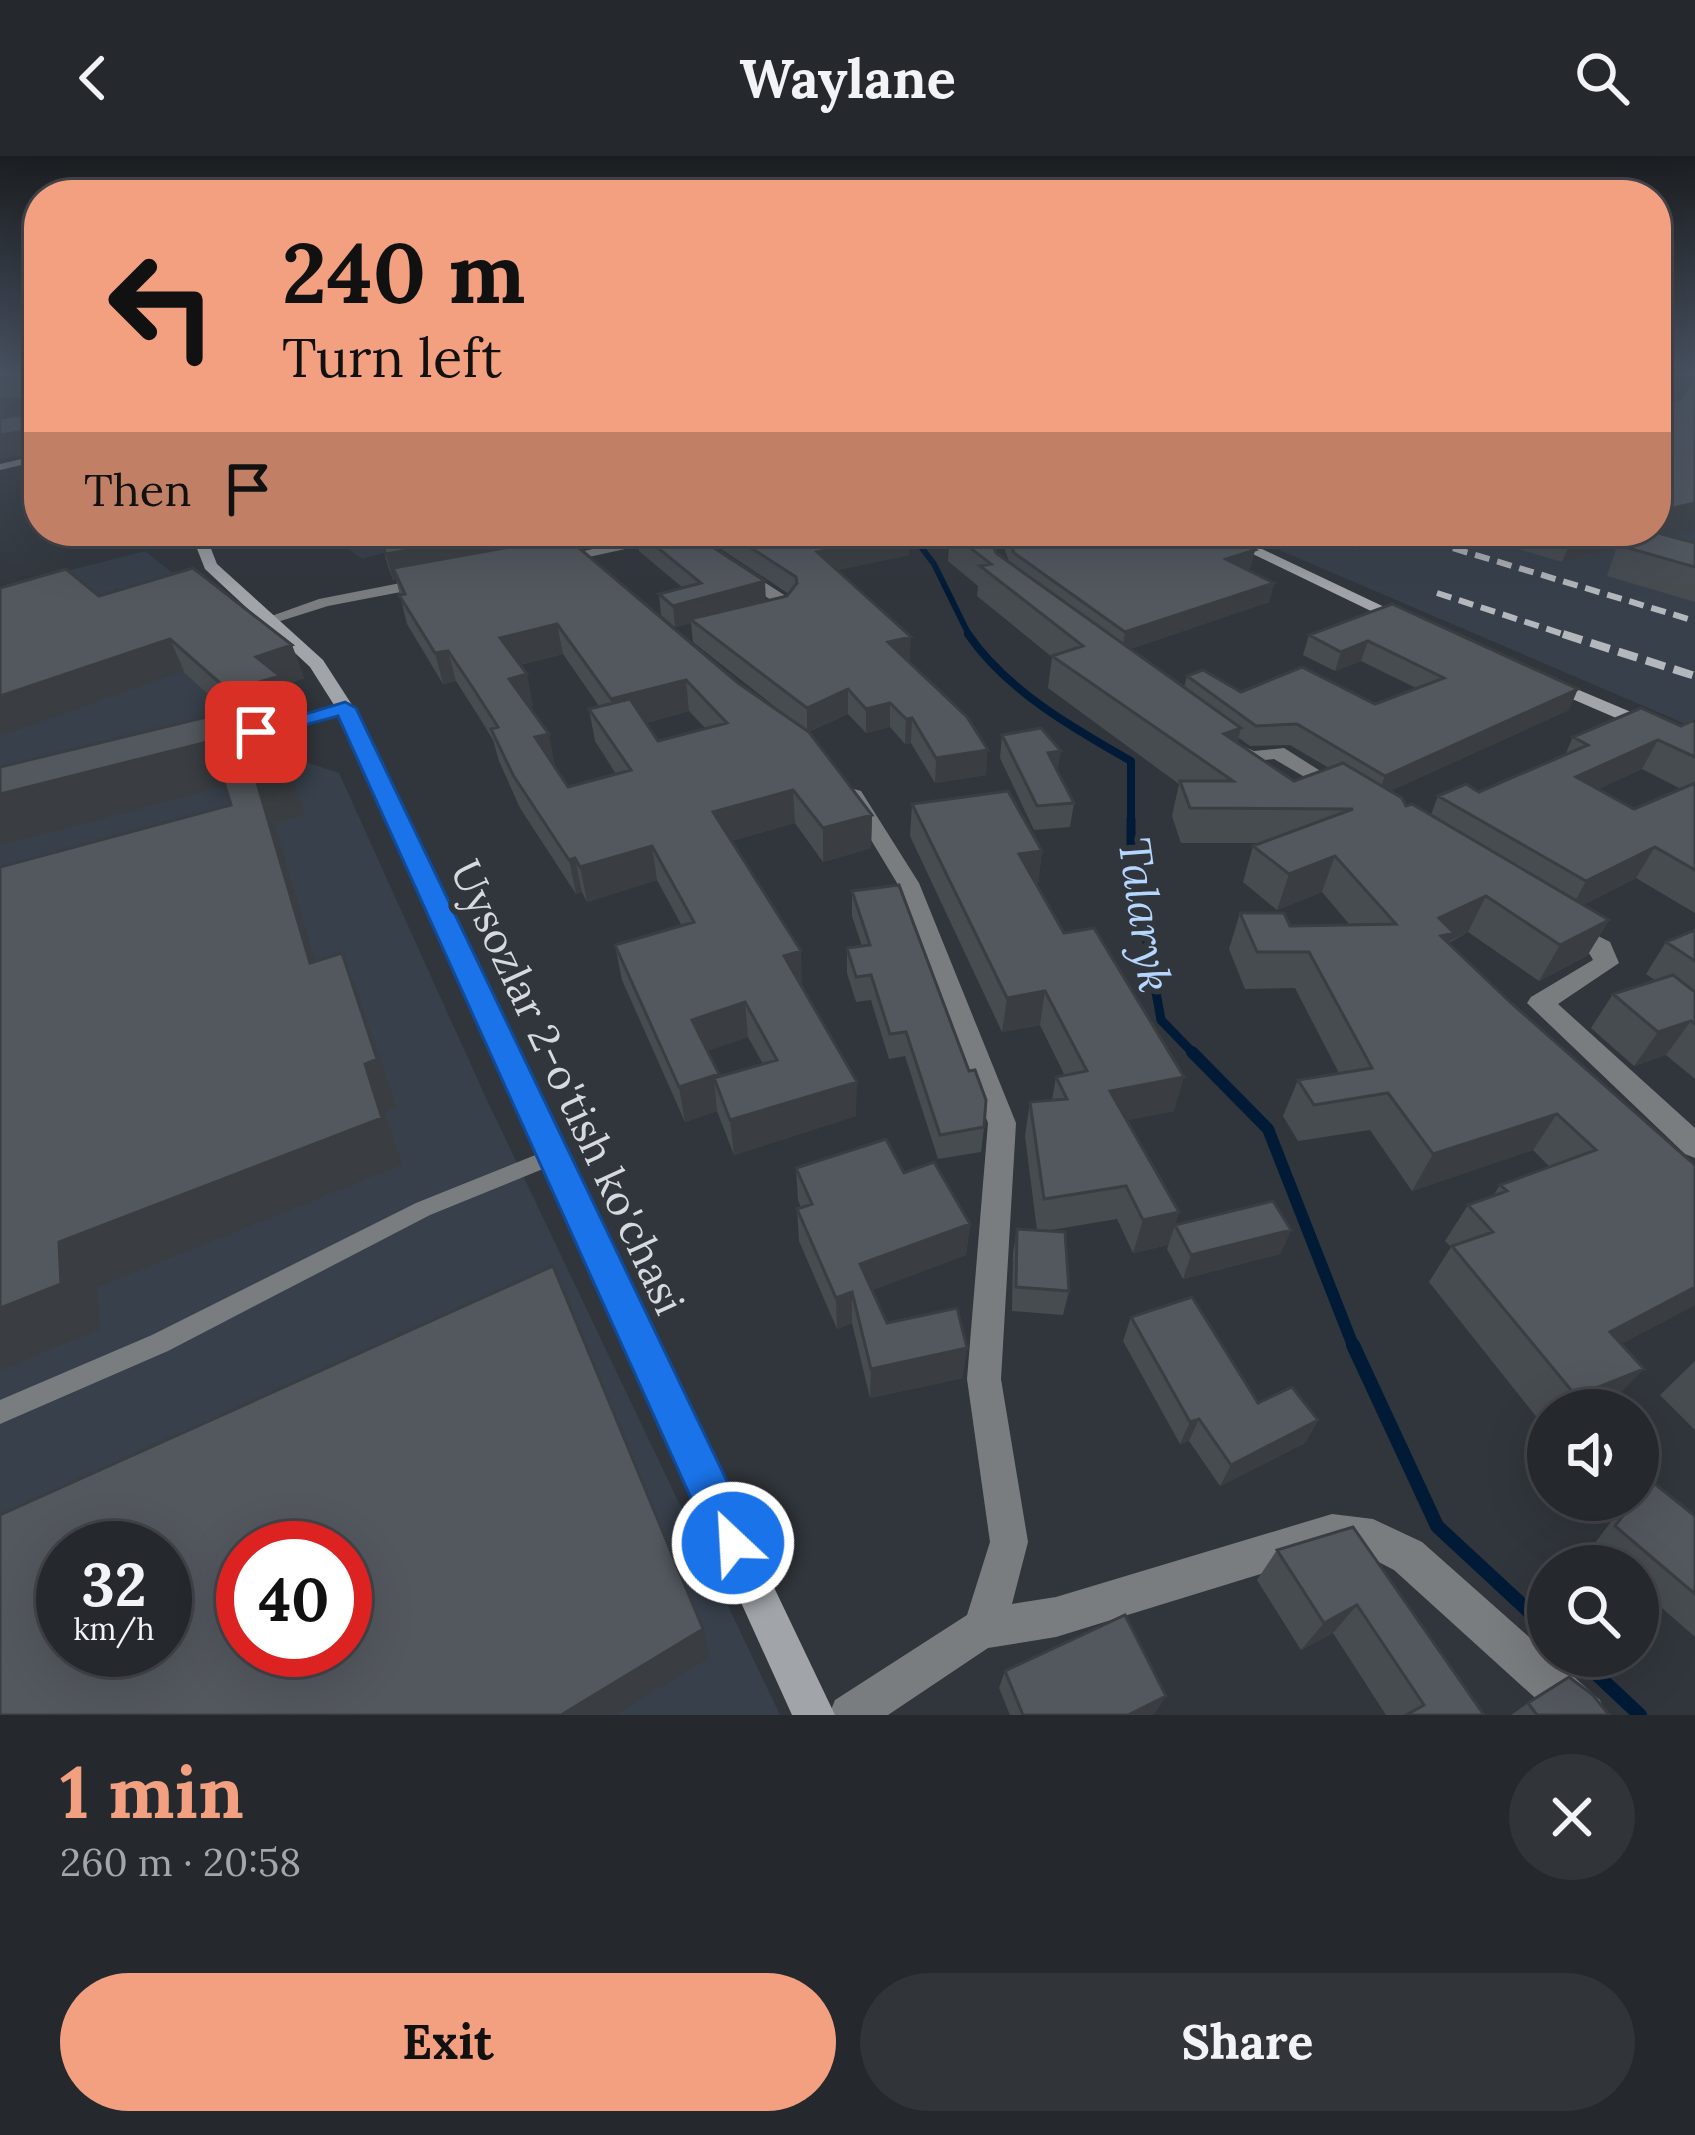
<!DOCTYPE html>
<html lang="en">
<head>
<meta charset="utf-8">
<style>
  :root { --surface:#25282d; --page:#313439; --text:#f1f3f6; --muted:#a3a6aa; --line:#424449; --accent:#f2a080 }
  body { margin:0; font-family:Lora,serif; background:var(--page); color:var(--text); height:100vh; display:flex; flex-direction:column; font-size:45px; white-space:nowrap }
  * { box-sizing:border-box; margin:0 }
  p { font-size:39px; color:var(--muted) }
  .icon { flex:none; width:66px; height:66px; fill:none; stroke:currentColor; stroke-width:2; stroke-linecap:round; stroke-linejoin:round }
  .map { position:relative; height:1559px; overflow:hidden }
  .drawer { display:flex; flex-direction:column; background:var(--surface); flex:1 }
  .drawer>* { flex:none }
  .banner { position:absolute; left:24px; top:24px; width:1647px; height:366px; border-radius:48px; box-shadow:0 12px 48px #0002,0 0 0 3px var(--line); background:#f2a080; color:#111; overflow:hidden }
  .controls { position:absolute; left:1527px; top:1233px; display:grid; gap:24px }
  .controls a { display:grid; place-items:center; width:132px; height:132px; border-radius:50%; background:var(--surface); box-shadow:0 12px 48px #0002,0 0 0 3px var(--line); font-size:60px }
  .speed { position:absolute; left:36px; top:1365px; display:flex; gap:24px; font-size:60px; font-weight:700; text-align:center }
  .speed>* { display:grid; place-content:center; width:156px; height:156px; border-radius:50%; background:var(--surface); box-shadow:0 12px 48px #0002,0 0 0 3px var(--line); line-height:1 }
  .speed small { font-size:30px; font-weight:400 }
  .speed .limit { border:18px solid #d22; background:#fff; color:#111 }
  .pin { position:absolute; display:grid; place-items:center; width:102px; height:102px; color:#fff; margin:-51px; border-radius:24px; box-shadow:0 6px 18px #0006 }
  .me { position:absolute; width:132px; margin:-66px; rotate:335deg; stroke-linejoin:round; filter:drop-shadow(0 0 9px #0008) }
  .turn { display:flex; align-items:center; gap:42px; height:252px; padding:0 60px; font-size:54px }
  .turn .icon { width:156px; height:156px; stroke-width:2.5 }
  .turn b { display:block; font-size:84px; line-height:102px }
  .then { display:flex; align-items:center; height:114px; padding:0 60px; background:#0003; gap:24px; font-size:45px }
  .round { display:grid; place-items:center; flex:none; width:126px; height:126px; border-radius:63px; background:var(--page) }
  .headline { display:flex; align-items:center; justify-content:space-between; height:204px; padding:0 60px }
  h1 { font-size:72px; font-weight:700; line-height:90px; color:var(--accent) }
  .cta { display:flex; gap:24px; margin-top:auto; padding:24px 60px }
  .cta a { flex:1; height:138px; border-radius:72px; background:var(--accent); color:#111; font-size:48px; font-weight:700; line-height:138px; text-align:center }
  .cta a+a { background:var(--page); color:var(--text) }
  header { display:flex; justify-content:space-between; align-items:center; height:156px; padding:0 60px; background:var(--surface); font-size:54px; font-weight:700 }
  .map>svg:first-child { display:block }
</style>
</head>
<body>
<header><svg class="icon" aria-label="back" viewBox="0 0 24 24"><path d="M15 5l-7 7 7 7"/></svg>Waylane<svg class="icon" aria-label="search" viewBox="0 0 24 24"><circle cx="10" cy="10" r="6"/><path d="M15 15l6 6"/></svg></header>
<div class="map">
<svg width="1695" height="1559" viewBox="0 0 1695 1559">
  <rect width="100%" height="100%" fill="#31363c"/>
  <!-- built -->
  <path fill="#37404b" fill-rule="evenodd" d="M1656,215H1695V572L1235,375H1656Z
    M326,375H464L362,403Z
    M145,395L304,522L270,534L293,554L247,571L262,592L339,617L486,942L780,1559H0V432ZM63,1392H165V1494H63ZM243,1392H345V1494H243Z"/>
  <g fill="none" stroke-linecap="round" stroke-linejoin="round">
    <!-- stream-far4 -->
    <path stroke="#011b37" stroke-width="6" d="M909,375L934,408L970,481"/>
    <!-- stream-far3 -->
    <path stroke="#011b37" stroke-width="8" d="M968,478C1006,534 1073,572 1131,605V666"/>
    <!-- stream-far2 -->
    <path stroke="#011b37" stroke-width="9" d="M1131,663V696L1161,864L1195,899"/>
    <!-- stream-far1 -->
    <path stroke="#011b37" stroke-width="12" d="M1192,896L1268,973L1354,1192"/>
    <!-- stream -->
    <path stroke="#011b37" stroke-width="14" d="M1353,1189L1437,1370L1548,1473
      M1577,1500L1640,1559"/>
    <!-- lane -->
    <path fill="#7a7d80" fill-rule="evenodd" d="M39,299V305L0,314V308Z
      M48,375H66L48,379Z
      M345,548L351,552L350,555L253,580L246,576L248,573Z
      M553,992L560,994L563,1000L560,1006L430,1059L168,1195L0,1268V1244L152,1179L416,1047Z"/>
    <!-- street -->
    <path fill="#7a7d80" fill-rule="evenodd" d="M666,376L673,380L671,383L575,404L567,399Z
      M734,413H744L792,444L794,447L787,458L763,461V455L777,448L734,419Z
      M426,422L432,424V430L328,450L271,468L263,463L319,443Z
      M1232,585L1254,595L1284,592L1349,633L1339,639L1332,637L1274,603L1244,606L1222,591Z
      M854,633L861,635L919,727L1016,967L1001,1223L1028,1386L1012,1448L1056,1441L1332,1358L1373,1363L1422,1386L1600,1544L1606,1559H1554L1394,1414L1369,1401L1332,1396L1056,1481L988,1492L888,1559H829L835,1544L967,1459L990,1386L967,1223L988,967L897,727L844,639Z
      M1569,765L1610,786L1619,807L1558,848L1695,972V1002L1685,998L1527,847L1531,841L1593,804C1587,788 1566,787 1557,773L1561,767Z"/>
    <!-- secondary -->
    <path fill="#a1a5aa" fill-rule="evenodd" d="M190,375H204L217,408L323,504L354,552L835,1559H792L336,552L310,511L205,413Z
      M1205,375H1224L1414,465L1400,469Z
      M1548,521L1695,583V596L1542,530L1539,526Z"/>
    <!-- rail-far1 -->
    <path stroke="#b4b7bc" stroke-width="6" stroke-dasharray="15 8" stroke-linecap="butt" d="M1409,379L1695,465
      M1437,437L1572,481"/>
    <!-- rail -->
    <path stroke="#b4b7bc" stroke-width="8" stroke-dasharray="20 9" stroke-linecap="butt" d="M1563,478L1695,520"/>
  </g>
  <!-- wall -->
  <path fill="#474c51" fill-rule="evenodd" d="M0,215H39V242H0Z
    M1656,215H1695L1668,380L1695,387V446L1607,420L1616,393L1562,406L1457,375H1656Z
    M124,375H164L169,386L141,393Z
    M450,375H572L575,388L738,527L798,569L693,486L691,467L675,471L661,459L659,438L683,432L639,395L637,378L622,381L615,375H907L909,378V399L837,414L910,504L907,505L986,619L935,627L911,587L905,588L890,571L866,577L848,558L808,576L872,659L871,692L823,706L795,667L731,685L802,829L856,960L734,999L717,955L685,966L622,824L615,789L682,770L657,724L587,746L582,736L576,738L520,652L499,605L493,584L481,564L456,525L443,528L407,468L396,423L393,424L389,413L381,387ZM689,376L700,379L789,438L766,445ZM563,498L599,550L589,553L595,585L616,618L568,631L554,610L529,551L533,550L520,509ZM689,555L705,572L658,585L646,567ZM748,881L763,908L719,921L707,895Z
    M999,375H1216L1255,394L1250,412L1247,413L1274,427L1269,446L1130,493L1184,531L1187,520L1241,536L1375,548L1416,532L1361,505L1335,515L1303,499L1309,479L1392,448L1569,554L1390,635L1406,650L1431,659L1438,640L1479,636L1565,599L1573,581L1681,570L1695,566V757L1636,722L1583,749L1609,764L1587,800L1539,825L1468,776L1449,787L1510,846L1695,1149L1621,1188L1611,1247L1593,1254H1548V1272L1546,1273L1429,1126L1451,1091L1445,1085L1468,1049L1493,1040L1500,1029L1550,1011L1533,994L1412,1035L1370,974L1298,985L1283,960L1298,924L1339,917L1295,832L1245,833L1229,793L1240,757L1290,770L1350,769L1322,736L1277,754L1243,726L1253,690L1261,687H1181L1172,660L1179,628L1048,532L1052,501L977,440L978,430L948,405L950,376L996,397L1009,406L1005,394L1006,379ZM1239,582L1250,590L1290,589L1329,612L1294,625L1237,587ZM1642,613L1681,633L1634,653L1598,633Z
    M1323,375H1384L1358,394L1320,384Z
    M99,440L292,489L304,522L283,529L293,554L268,562L306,659L275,668L316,805L361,844L397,951L385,955L403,1009L97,1132L101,1173L0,1215V711L231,649L225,630L0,690V611L228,556Z
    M1002,579L1074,647L1070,671L1034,674L1000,602Z
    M912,648L1042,695L1038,728H1036L1064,777L1174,955L1127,964L1179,1056L1168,1089L1133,1097L1117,1063L1045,1075L1069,1135L1063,1159L1012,1155L1013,1097L1017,1073L1037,1074L1025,980L1030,946L1052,944L1056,921L1065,920L1040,869L1002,876L910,680Z
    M852,735L984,971L981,996L938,1003L905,900L889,903L871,844L856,846L847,817V792L862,790L852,760Z
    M1695,774V923L1666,899L1634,910L1591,872L1613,838L1656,825L1646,818L1666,786Z
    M796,1012L904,1017L970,1068L966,1099L872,1134L887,1167L963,1222L870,1242L852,1167L837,1173L799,1085L797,1053L801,1052L798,1044Z
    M1175,1069L1291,1074L1280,1098L1183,1123L1167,1093Z
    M1131,1161L1258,1247L1318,1264L1305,1287L1220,1330L1189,1285L1180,1288L1123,1185Z
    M1695,1205V1274L1660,1239Z
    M1650,1324L1695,1360V1481L1638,1431V1410H1614L1592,1391L1626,1346L1638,1344V1335Z
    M1353,1371L1484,1559H1386L1333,1477L1301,1494L1257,1424L1277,1394Z
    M1005,1515L1166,1540L1155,1557L1151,1559H1010L999,1532Z
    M1528,1547L1609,1559H1511Z"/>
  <!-- shaded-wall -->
  <path fill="#3a3e42" d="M1695,217V241L1667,243L1656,255L1664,234L1679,218Z
    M0,249H2L12,270L0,273Z
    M39,273V297L0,303V279Z
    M1695,347V373L1620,391L1625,375H1656V356Z
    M134,375H164L169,386L141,393Z
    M512,375H572L575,390L393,412L396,423L393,424L386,398Z
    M621,375H654H637V378L622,381Z
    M1364,375H1384L1358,394Z
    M1624,375L1616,393L1562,406L1575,376Z
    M909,378V399L817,418V396Z
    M1255,394L1250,412L1222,422L1226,403Z
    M765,425L766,446L690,463L691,467L675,471L673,450Z
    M1274,427L1269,446L1122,496L1125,476Z
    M557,468L563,498L507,512L500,482Z
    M911,481L910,504L887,510L888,486Z
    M170,483L184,515L0,580V540Z
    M1368,485L1361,505L1335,515L1341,496Z
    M292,489L304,522L283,529L293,554L258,564L252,550L240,539L251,566L243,569L229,535L256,501Z
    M448,495L456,525L443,528L435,497Z
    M527,518L533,550L516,554L509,523Z
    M686,524L689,555L616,575L611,543Z
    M848,533V558L807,576V552Z
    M1578,533L1569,554L1377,641L1385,620Z
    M890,547V571L866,577V553Z
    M912,562L911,587L905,588L906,563Z
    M1241,572L1232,606L1224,578Z
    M549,578L555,610L542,614L535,581Z
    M1658,584L1642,613L1561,651L1576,621Z
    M211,585L230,629L0,690V638Z
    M988,594L986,619L935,627L936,602Z
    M1061,595L1057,618L1048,597Z
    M289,614L306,659L275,668L331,855L310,807L256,623Z
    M793,634L795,667L716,689L713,656Z
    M872,659L871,692L823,706V672Z
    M652,690L657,724L587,746L580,711Z
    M1655,691L1636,722L1569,756L1586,725Z
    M1042,695L1038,728L1015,731L1019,698Z
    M1335,700L1322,736L1277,754L1289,718Z
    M575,702L582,736L576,738L569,704Z
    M1486,740L1468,776L1450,785L1436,814L1439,762Z
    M1609,764L1587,800L1539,825L1560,789Z
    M801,795L802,829L785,835L784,800Z
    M342,797L361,844L397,951L385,955L403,1009L97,1132L101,1173L0,1215V1152L59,1086L365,908Z
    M1045,835L1040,869L1002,876L1007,842Z
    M745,846L748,881L697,899L692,864Z
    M1691,865L1666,899L1634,910L1658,876Z
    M719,918L721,942L714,922L717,955L685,966L679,931Z
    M1184,921L1174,955L1102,969L1110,935Z
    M857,926L856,960L734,999L730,964Z
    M1557,958L1533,994L1412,1035L1433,998Z
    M1179,1056L1168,1089L1133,1097L1143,1064Z
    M970,1068L966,1099L860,1139V1108Z
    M1291,1074L1280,1098L1183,1123L1191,1099Z
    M1695,1131V1149L1580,1210L1610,1176Z
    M852,1136V1167L837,1173L836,1142Z
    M967,1192L963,1222L870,1242L871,1213Z
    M1644,1213L1611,1247L1593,1254H1563L1576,1240Z
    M1199,1263L1189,1285L1180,1288L1190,1266Z
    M1318,1264L1305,1287L1220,1330L1231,1309Z
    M1357,1449L1333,1477L1301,1494L1324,1467Z
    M703,1473L710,1501L615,1559H561Z
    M1166,1540L1155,1557L1151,1559H1128Z"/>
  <!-- building -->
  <path fill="#53585e" stroke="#3a3e42" stroke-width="3" fill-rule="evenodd" d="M0,215H39V222H0Z
    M1656,215H1695V217L1679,218L1664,234L1665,244H1678L1690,229L1695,228V347L1656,356Z
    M21,259L39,271V273L0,279V262Z
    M450,375H512L386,398L381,387Z
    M637,375H688L765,425L673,450L659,438L701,427Z
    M725,375H907L909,378L817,396L911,481L888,486L967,561L988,594L936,602L912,562L906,563L890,547L866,553L848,533L807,552L690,463L787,440L797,427L796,421Z
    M987,375L996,397L1241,572L1224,578L1294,625L1343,607L1402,642L1406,650L1412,648L1609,764L1560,789L1486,740L1439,762L1454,777L1441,780L1510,846L1695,1009V1131L1610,1176L1644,1213L1576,1240L1452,1090L1493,1076L1468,1049L1507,1035L1500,1029L1596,994L1557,958L1433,998L1388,937L1314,949L1298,924L1372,912L1309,796H1257L1240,757H1284L1290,770L1396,768L1335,700L1289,718L1253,690L1353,653L1190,652L1180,625H1233L1052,500L1083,490L980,410L991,408L950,376Z
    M1013,375H1214L1255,394L1226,403L1274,427L1125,476L1014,397L1007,376Z
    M1625,375H1651L1695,387V411L1621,390Z
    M566,381L738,527L809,576L872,659L823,672L793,634L713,656L801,795L784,800L857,926L730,964L714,922L777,904L745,846L692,864L719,918L679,931L615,789L694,766L652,690L580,711L575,702L569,704L513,619L491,573L498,571L473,532L448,495L435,497L399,439L405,438L393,412ZM557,468L611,543L686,524L727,567L658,585L630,543L589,553L631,614L568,631L535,581L549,578L509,523L527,518L500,482Z
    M193,412L292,489L256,501L280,520L229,535L170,483L0,540V432L66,413L99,440Z
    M1392,448L1578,533L1385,620L1297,568L1256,570L1187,520L1203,514L1241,536L1302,511L1375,548L1444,522L1368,485L1341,496L1309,479Z
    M257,535L289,614L256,623L310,807L342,797L377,903L365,908L382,962L59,1086L61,1128L0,1152V711L231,649L211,585L0,638V611L252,550L240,539Z
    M1641,552L1681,570L1692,565L1695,566V601L1658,584L1576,621L1634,653L1695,627V714L1655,691L1586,725L1438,640L1466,628L1479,636L1588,589L1573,581Z
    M1041,572L1061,595L1048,597L1074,647L1037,650L1002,579Z
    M1008,635L1042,695L1019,698L1064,777L1094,772L1184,921L1110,935L1179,1056L1143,1064L1126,1030L1044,1043L1030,946L1067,943L1056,921L1087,915L1045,835L1007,842L912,648Z
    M899,729L969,915L975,914L986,944L984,971L940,979L906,876L890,878L871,819L856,821L847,792L870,789L852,735Z
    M1695,774V805L1666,786Z
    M1673,819L1695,836V868L1691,865L1658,876L1613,838Z
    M886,983L904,1017L934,1006L970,1068L860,1108L887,1167L957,1152L967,1192L871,1213L852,1136L836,1142L797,1053L812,1048L796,1012Z
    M1273,1045L1291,1074L1191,1099L1175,1069Z
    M1017,1073L1065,1076L1069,1135L1016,1131Z
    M553,1110L703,1473L561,1559H0V1359ZM63,1392H165V1494H63ZM243,1392H345V1494H243Z
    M1192,1141L1258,1247L1292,1231L1318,1264L1231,1309L1199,1263L1190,1266L1131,1161Z
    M1650,1324L1695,1360V1438L1615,1370L1635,1344H1638V1341Z
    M1353,1371L1484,1559H1406L1424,1549L1357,1449L1324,1467L1277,1394Z
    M1125,1459L1166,1540L1128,1559H1023L1005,1515Z
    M1569,1521L1593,1539L1609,1559H1537L1528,1547Z"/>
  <!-- sky -->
  <linearGradient id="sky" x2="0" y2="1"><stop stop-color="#1b1e21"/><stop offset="0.5" stop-color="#485261"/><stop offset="1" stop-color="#485261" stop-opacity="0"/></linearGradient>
  <rect width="1695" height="433" fill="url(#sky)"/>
  <!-- route -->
  <path fill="#1a73e8" stroke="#114b97" stroke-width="3" d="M345,546L356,552L749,1371L755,1387L749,1402L733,1409L718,1402L338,560L256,582L246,576Z"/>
  <g text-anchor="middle" stroke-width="12" stroke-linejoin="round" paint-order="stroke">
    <!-- street labels -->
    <g font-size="42" fill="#d6d9dd" stroke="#31363c">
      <text transform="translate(568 931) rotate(65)" y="15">Uysozlar 2-o'tish ko'chasi</text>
    </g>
    <!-- water labels -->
    <g font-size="45" font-style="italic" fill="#b5d7ff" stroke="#31363c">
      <text transform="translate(1145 759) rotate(82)" y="16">Talaryk</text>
    </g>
  </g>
</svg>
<div class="controls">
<a><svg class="icon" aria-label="sound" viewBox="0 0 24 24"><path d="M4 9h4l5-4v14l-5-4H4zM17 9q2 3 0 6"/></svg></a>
<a><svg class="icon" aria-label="search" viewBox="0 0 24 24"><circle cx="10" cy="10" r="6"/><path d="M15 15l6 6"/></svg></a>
</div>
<div class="speed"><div>32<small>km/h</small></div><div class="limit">40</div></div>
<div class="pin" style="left:256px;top:576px;background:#d93025"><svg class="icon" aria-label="arrive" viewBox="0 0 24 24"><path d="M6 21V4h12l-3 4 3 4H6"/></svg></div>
<svg class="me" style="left:733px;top:1387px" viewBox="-20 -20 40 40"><circle r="17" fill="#1a73e8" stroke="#fff" stroke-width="3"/><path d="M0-11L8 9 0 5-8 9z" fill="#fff"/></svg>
<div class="banner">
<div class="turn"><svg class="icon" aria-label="left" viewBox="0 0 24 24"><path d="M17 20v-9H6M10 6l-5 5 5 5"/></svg><div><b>240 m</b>Turn left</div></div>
<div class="then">Then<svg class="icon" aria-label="arrive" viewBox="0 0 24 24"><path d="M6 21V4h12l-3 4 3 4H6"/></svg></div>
</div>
</div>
<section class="drawer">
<div class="headline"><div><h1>1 min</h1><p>260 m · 20:58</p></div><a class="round"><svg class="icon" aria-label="close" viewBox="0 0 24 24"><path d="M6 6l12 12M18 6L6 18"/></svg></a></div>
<div class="cta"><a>Exit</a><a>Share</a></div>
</section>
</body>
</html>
